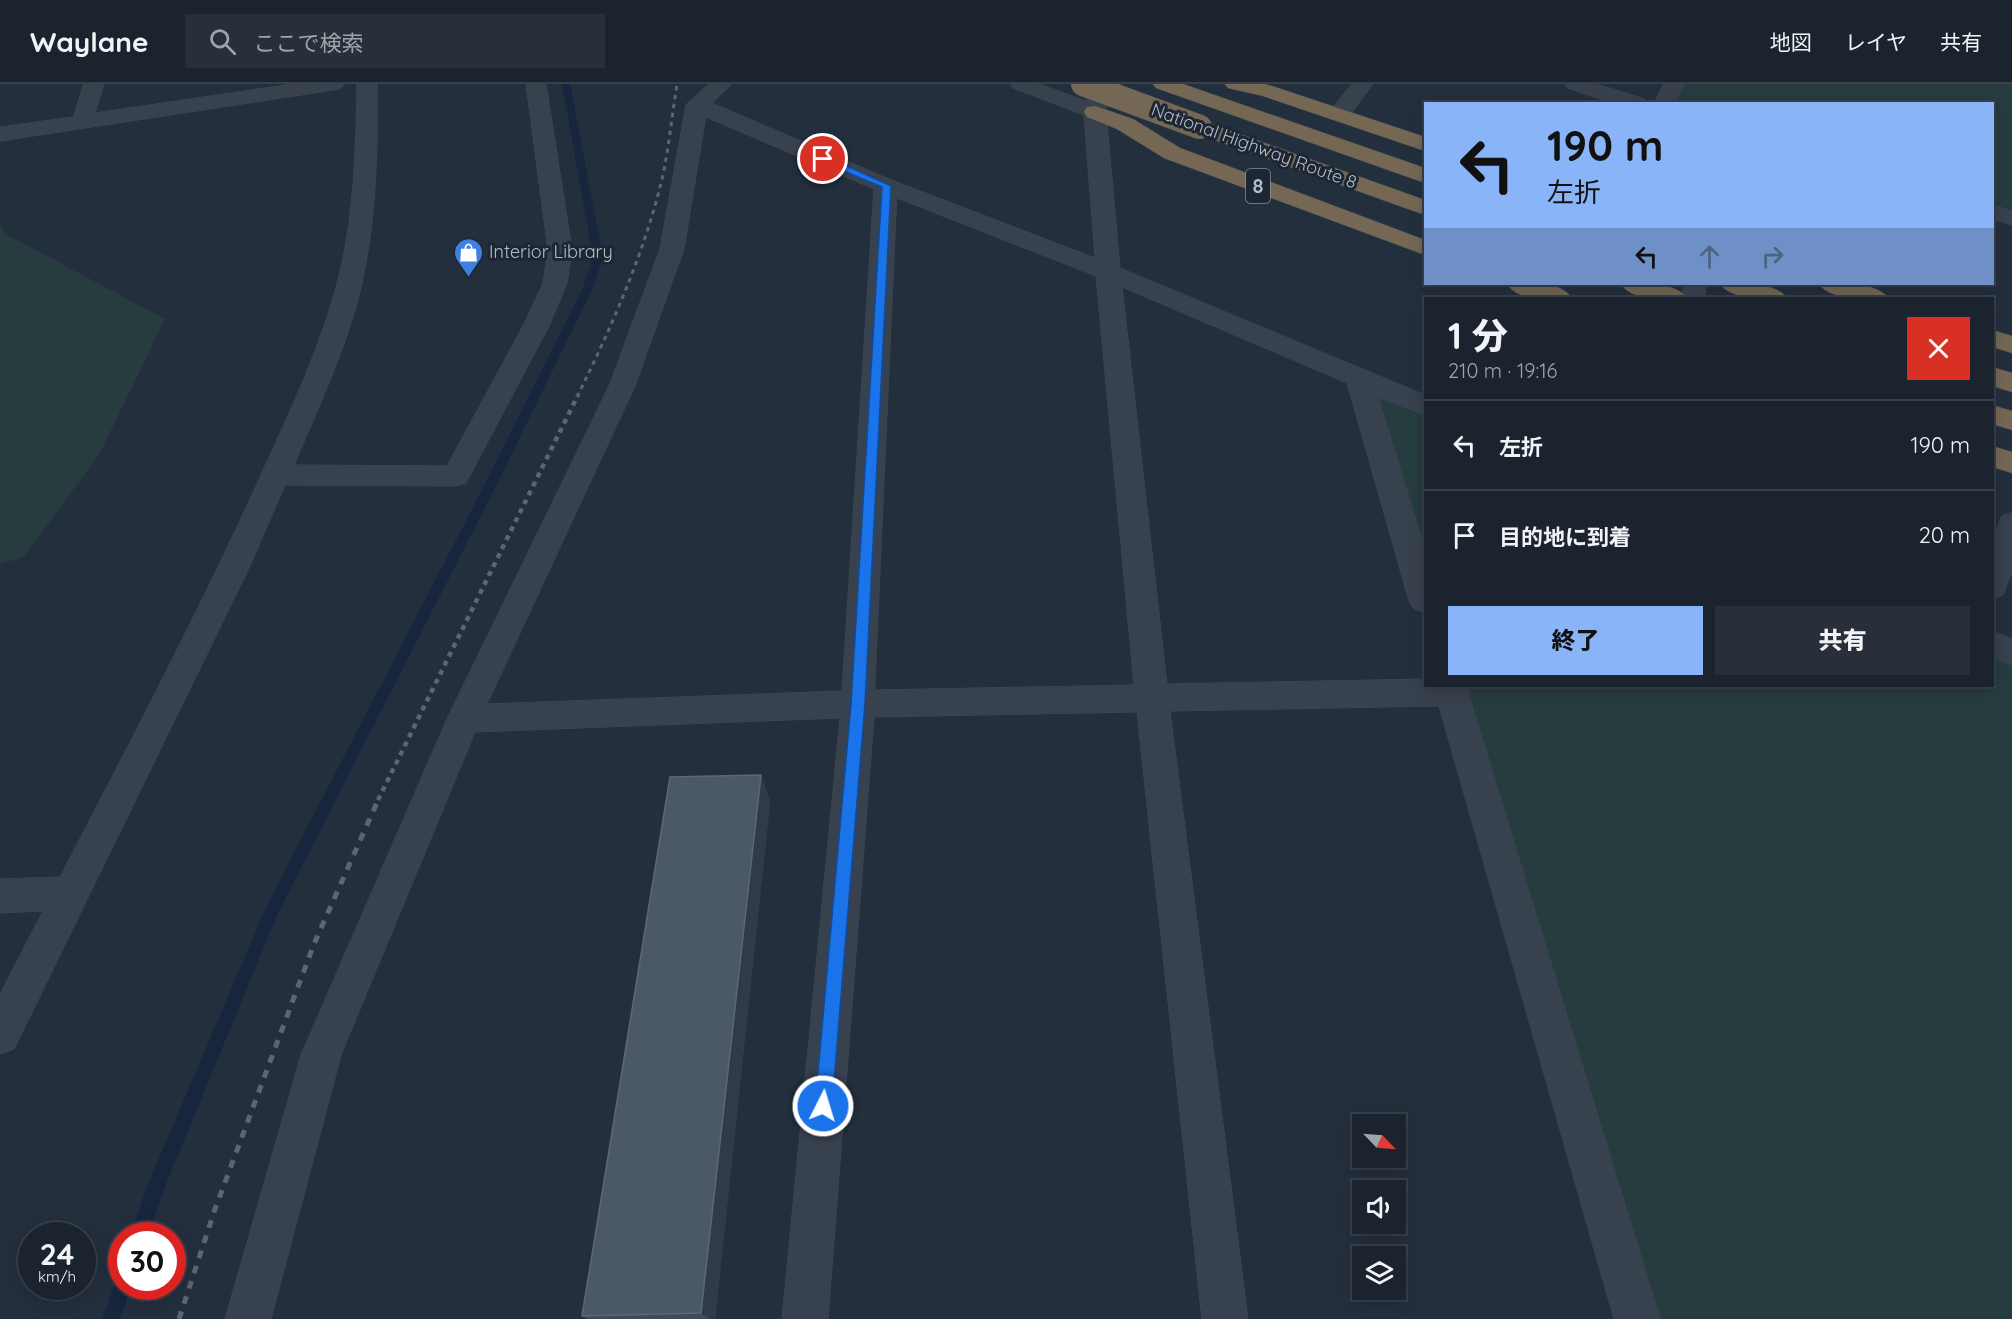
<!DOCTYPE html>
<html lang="ja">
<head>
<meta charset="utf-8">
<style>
  :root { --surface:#1b232e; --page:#282f3a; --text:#f1f3f6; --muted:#a0a4aa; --line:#39404a; --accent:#8ab4f8 }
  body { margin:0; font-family:Quicksand,"Noto Sans JP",sans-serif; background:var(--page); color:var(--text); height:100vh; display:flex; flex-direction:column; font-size:22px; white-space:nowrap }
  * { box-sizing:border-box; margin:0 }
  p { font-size:20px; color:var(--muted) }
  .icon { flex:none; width:33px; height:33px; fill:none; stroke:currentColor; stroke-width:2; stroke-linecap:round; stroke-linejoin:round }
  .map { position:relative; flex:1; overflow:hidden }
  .side { position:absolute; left:1424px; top:213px; width:570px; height:390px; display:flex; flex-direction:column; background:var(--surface); border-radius:0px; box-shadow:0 3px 15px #0003,0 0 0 2px var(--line) }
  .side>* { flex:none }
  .hud { position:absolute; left:1424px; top:18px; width:570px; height:183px; border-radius:0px; box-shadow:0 3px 15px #0003,0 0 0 2px var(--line); background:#8ab4f8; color:#111; overflow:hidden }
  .needle { width:39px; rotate:115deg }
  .controls { position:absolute; left:1352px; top:1030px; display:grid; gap:12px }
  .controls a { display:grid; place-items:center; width:54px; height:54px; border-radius:0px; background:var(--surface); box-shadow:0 3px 15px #0003,0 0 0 2px var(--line); font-size:30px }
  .speed { position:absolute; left:18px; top:1138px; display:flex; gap:12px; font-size:30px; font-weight:700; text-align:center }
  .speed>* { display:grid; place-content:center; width:78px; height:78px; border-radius:50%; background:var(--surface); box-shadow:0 3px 15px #0003,0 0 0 2px var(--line); line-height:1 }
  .speed small { font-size:15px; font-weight:400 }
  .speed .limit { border:9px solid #d22; background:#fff; color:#111 }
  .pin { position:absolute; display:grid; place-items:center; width:51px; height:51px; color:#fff; margin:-26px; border:3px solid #fff; border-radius:50%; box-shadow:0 2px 6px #0007 }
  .me { position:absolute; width:66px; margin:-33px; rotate:5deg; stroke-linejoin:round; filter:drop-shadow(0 0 4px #0008) }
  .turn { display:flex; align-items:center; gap:21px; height:126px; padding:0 24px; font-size:27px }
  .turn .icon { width:78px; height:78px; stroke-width:2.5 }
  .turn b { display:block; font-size:42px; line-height:51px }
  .lanes { display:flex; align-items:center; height:57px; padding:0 24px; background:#0003; justify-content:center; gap:30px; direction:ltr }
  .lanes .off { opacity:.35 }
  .round { display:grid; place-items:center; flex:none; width:63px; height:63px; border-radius:0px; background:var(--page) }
  .overview { display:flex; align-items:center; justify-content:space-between; height:102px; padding:0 24px }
  h1 { font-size:36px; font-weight:800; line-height:45px }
  .button { display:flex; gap:12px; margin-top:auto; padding:12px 24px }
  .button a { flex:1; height:69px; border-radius:0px; background:var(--accent); color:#111; font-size:24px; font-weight:800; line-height:69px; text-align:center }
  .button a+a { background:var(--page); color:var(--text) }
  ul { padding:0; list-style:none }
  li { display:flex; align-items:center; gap:18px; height:90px; padding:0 24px; border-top:2px solid var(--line) }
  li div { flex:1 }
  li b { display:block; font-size:22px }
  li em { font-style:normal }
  header { display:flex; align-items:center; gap:36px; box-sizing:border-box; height:84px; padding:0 30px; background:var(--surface); border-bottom:2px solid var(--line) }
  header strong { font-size:28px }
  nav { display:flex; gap:33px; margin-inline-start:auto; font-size:21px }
  .search { width:420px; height:54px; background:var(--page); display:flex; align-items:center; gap:15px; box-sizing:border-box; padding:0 21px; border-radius:0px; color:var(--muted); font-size:22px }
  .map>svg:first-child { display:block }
</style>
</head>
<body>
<header>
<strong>Waylane</strong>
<div class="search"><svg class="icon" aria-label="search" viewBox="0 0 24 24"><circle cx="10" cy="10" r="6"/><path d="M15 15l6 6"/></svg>ここで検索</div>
<nav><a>地図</a><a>レイヤ</a><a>共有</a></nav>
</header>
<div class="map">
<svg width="2012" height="1235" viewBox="0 0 2012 1235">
  <rect width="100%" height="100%" fill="#242f3e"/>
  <!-- green -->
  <path fill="#263c3f" d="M1674,0H2012V129L1992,123V20H1664Z
    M0,140L4,149L165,235L100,369L24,473L0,480Z
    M1359,294L1425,322V517Z
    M1992,560L2012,568V1235H1637L1450,602H1992Z"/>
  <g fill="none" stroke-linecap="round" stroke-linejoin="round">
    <!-- stream -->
    <path fill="#17263c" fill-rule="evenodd" d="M562,0H570L603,173L593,204L496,402L278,829L166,1100L148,1152H130L148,1100L267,821L484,402L583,204L593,173Z
      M122,1194V1203H131L120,1235H102L116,1197Z"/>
    <!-- minor-tunnel -->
    <path stroke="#3a4453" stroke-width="24" stroke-dasharray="24 12" stroke-linecap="butt" d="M1694,200V214"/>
    <defs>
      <path id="minor" d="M84,0H104L95,29L292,0H344L341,4L334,6L0,57V43L73,33Z
        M357,0H377C378,75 376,150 356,223C340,278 316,329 294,381L447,382L523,242L543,199L548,166L526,0H546L572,166L567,199L549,242L466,399L456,402L285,401L249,484L14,965L0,970V910L43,827L0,829V795L60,793C129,660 199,528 261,391C295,316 332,240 346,158C355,106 356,53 357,0Z
        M709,0H732L712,19L894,97L1095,174L1084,31L1013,4L1010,0H1039L1086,17L1089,0H1109L1106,28L1120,184L1425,311V331L1378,313L1425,466V529L1414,525L1409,517L1347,299L1122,203L1167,600L1425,595V602H1466L1660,1235H1614L1439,622L1170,627L1248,1235H1202L1137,628L874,633L828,1235H782L840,634L475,648L341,971L271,1235H225L301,971L447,635L609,302L660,165L686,21ZM706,33L874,105L842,607L487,620L635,302L684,165ZM897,114L1096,192L1134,601L875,606Z
        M1352,0H1373L1347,35L1339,36L1331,35L1328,30Z
        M1565,0H1596L1645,15L1647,20H1614L1568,4Z
        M1664,0H1684L1675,20H1654Z
        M1992,121L2012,127V141L1992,135Z
        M2012,429V488L2003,511L1992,515V456L2002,432Z
        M1992,547L2012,555V581L1992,573Z"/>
      <path id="highway" d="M1153,0H1183L1425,84V99L1156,4Z
        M1225,0H1265L1275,3L1425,53V67L1263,12L1228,4Z
        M1095,22L1133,35L1180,64L1425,156V171L1164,74L1117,45L1087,33L1084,28L1087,23Z
        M1200,36L1425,116V131L1192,48L1189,43L1192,38Z
        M1507,200C1525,198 1560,196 1572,214C1553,216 1518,218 1507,200Z
        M1621,200C1638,198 1676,198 1687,214C1668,216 1632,218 1621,200Z
        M1720,200C1737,198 1776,198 1787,214C1769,216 1731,216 1720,200Z
        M1819,200C1836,198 1877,198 1888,214C1870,216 1829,216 1819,200Z
        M1992,246L2012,252V269L1992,263Z
        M1992,283L2012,289V308L1992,302Z
        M1992,321L2012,327V346L1992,340Z
        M1992,362L2012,368V389L1992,383Z"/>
    </defs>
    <!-- minor casing -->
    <use href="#minor" stroke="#414a57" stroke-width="1"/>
    <!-- highway casing -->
    <use href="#highway" stroke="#434c59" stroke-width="1"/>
    <!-- minor -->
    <use href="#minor" fill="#38414e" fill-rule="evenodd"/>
    <!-- highway -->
    <use href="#highway" fill="#746855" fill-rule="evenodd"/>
    <!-- rail-far2 -->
    <path stroke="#5a6575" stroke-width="3" stroke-dasharray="4.5 4.5" stroke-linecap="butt" d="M577,313C611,244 644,170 662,95C669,64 672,31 677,0"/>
    <!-- rail-far1 -->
    <path stroke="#5a6575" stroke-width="4.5" stroke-dasharray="5 5" stroke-linecap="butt" d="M378,716L578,311"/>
    <!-- rail -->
    <path stroke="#5a6575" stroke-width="5" stroke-dasharray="8 8" stroke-linecap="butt" d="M179,1235L215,1125L314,860L379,714"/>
    <defs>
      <path id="highway-bridge" d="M1083,0L1200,43"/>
    </defs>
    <!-- highway-bridge casing -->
    <use href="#highway-bridge" stroke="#434c59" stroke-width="25" stroke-linecap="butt"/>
    <!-- highway-bridge -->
    <use href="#highway-bridge" stroke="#746855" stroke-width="24"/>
  </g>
  <!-- wall -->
  <path fill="#3f4b5c" d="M761,691L770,718L715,1235H588L582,1232Z"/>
  <!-- shaded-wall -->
  <path fill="#2f3b4b" d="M761,691L770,718L715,1235H710L701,1229Z"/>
  <!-- building -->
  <path fill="#4b5868" stroke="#5c6777" stroke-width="1.5" d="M761,691L701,1229L582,1232L670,693Z"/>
  <!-- route -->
  <path fill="#1a73e8" stroke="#114b97" stroke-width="1.5" d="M820,73H827L891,102L865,620L832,1022L829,1028L823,1031L817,1028L815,1022L851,620L882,103L820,77Z"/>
  <!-- icons -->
  <defs>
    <symbol id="shop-pin" viewBox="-11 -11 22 30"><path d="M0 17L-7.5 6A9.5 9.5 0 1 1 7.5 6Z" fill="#3f7fe0" stroke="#1d2633"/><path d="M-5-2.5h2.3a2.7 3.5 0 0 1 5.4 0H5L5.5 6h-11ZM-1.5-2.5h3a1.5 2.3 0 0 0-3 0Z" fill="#fff"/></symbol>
  </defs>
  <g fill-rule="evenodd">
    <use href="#shop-pin" x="452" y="152" width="33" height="45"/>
  </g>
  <g text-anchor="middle" stroke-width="6" stroke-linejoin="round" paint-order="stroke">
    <!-- far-street labels -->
    <g font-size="18" fill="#b4bcc9" stroke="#1d2633">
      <text transform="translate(1254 62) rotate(20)" y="6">National Highway Route 8</text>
    </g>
    <!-- far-poi labels -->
    <g font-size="18" fill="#b4bcc9" stroke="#1d2633" text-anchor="start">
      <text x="489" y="174">Interior Library</text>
    </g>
    <!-- shield labels -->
    <rect fill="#1d2633" stroke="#878f9c" stroke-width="1.5" x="1246" y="85" width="24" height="34" rx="4.5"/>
    <g font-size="20" font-weight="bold" fill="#b4bcc9">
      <text x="1258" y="109">8</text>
    </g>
  </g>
</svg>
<div class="controls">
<a><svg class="needle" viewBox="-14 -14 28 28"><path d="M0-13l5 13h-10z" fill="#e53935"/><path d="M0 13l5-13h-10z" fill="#a0a4aa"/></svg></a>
<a><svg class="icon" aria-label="sound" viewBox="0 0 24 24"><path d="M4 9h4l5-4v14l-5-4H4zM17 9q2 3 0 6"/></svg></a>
<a><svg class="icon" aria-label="layers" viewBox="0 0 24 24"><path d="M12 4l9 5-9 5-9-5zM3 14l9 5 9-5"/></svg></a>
</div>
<div class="speed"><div>24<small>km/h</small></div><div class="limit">30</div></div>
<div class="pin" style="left:823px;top:75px;background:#d93025"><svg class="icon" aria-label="arrive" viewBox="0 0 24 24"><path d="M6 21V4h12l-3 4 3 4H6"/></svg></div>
<svg class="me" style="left:823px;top:1022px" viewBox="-20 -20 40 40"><circle r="17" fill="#1a73e8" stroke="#fff" stroke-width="3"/><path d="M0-11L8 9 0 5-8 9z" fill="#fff"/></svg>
<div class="hud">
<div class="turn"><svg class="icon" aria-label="left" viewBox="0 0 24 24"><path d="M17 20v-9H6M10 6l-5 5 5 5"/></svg><div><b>190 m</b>左折</div></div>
<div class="lanes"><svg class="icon" aria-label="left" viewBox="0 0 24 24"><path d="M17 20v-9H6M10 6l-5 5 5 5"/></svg><svg class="icon off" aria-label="ahead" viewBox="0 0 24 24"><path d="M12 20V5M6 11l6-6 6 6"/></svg><svg class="icon off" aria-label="right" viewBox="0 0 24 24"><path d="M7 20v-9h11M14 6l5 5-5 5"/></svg></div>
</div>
<section class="side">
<div class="overview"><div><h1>1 分</h1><p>210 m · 19:16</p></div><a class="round" style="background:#d93025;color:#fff"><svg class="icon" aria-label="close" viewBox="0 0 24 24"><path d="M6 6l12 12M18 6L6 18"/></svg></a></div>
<ul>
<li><svg class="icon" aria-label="left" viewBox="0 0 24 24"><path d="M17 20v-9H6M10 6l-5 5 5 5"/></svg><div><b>左折</b></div><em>190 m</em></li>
<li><svg class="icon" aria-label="arrive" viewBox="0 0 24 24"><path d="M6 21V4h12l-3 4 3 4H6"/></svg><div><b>目的地に到着</b></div><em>20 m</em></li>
</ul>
<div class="button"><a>終了</a><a>共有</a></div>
</section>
</div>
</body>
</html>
